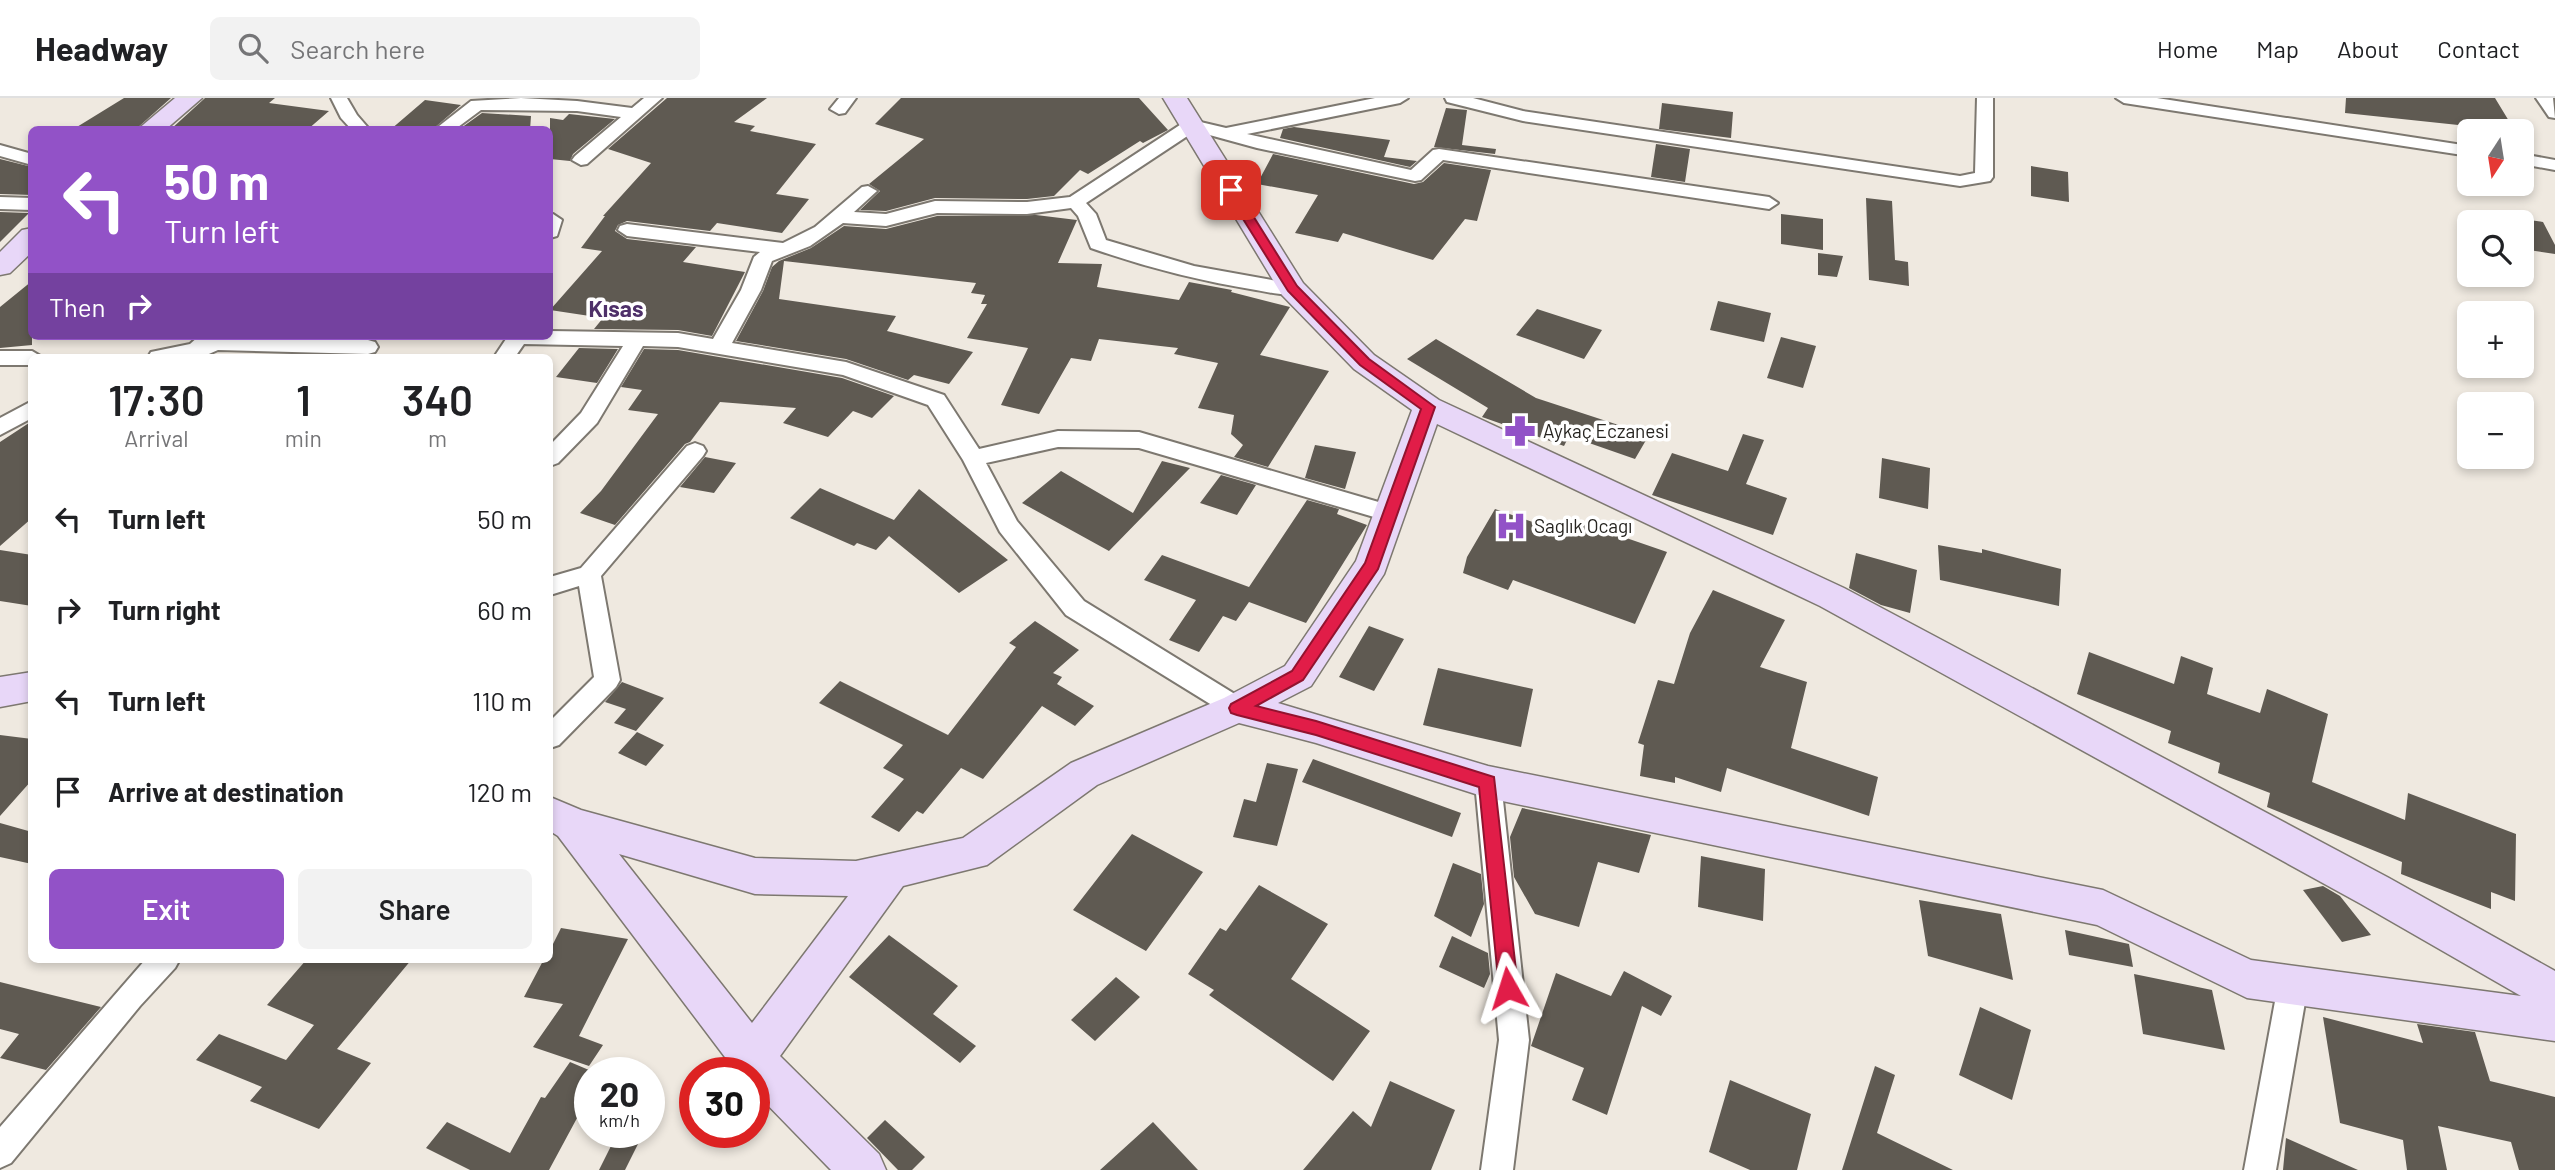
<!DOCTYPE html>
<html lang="en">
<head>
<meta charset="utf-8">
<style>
  :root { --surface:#fff; --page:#f2f2f2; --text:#202124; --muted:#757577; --line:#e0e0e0; --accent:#9252c7 }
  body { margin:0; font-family:Barlow,sans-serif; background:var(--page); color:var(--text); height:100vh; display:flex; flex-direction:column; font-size:26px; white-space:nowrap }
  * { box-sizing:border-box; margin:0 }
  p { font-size:23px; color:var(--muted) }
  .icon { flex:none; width:38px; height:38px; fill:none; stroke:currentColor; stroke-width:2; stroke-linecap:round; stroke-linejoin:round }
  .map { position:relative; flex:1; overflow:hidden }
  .sheet { position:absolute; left:28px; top:256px; width:525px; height:609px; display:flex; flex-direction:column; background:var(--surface); border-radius:10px; box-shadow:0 4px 10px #0003 }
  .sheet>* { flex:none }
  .banner { position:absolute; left:28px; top:28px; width:525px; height:214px; border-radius:10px; box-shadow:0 4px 10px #0003; background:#9252c7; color:#fff; overflow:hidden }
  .needle { width:46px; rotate:192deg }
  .buttons { position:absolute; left:2457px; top:21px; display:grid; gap:14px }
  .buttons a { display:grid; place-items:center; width:77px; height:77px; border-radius:10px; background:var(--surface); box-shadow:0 4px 10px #0003; font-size:35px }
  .speed { position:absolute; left:574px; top:959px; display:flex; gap:14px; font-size:35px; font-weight:700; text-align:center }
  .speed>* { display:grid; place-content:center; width:91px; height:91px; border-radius:50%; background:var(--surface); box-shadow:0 4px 10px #0003; line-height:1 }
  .speed small { font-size:18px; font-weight:400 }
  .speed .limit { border:10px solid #d22; background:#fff; color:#111 }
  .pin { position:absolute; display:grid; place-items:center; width:60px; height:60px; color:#fff; margin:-30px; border-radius:14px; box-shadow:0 4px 10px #0006 }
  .me { position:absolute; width:77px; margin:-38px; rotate:354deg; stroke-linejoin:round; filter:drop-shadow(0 0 5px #0008) }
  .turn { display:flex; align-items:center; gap:24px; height:147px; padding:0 21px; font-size:32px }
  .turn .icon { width:91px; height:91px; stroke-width:2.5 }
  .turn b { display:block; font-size:49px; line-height:60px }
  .then { display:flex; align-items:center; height:66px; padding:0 21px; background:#0003; gap:14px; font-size:26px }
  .eta { display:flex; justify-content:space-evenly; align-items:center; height:119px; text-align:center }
  .eta b { font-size:42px; font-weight:600; line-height:49px }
  .button { display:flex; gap:14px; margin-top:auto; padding:14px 21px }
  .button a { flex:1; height:80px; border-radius:10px; background:var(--accent); color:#fff; font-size:28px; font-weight:600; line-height:80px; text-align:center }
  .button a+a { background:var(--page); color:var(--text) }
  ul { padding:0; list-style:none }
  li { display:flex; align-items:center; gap:21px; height:91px; padding:0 21px }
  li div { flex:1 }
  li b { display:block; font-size:26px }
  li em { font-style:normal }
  header { display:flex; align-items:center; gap:42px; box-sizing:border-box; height:98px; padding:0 35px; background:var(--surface); border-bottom:2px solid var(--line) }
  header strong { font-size:33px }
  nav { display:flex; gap:38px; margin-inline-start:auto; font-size:24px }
  .search { width:490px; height:63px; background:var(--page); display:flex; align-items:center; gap:18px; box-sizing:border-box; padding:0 24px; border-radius:10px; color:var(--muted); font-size:26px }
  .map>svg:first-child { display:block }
</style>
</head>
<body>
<header>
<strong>Headway</strong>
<div class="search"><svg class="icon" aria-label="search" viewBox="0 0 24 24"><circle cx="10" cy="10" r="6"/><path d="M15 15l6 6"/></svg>Search here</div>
<nav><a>Home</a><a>Map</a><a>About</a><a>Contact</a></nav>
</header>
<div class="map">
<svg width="2555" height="1072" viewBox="0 0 2555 1072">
  <rect width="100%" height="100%" fill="#efe9e0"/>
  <!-- building -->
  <path fill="#5f5a52" d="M124,0H171L135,32H72Z
    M205,0H275L269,5L329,13L307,32H170Z
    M667,0H767L734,24L755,28L750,33L816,46L776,96L809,101L782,135L717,125L710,133L627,123L618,127L615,133L627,141L696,149L683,164L745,174L712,238L678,232L594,231L603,220L550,212L602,153L581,150L605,118H603L651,65L608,51Z
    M901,0H1139L1168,32L1143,45L1140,43L1088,76L1080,72L1054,98L1027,101L935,100L886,113L860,112L880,93L869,86L924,41L875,26Z
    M2346,0H2495L2515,33L2345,15Z
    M425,2L461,7L432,32H390Z
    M1662,5L1733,14L1731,40L1659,31Z
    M1446,10L1467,12L1462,47L1496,51L1495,56L1434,49Z
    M482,15L531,18L530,32L461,30Z
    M569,16L615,21L573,56L570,63L550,61V20L563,22Z
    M1294,29L1390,42L1384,59L1417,63L1410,69L1280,40L1283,31Z
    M1656,46L1690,51L1685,84L1651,79Z
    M1273,56L1414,86L1423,84L1444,65L1491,72L1477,123L1465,121L1433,162L1343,135L1338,144L1295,135L1318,97L1257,86Z
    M0,61L32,69V97L0,96Z
    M2031,68L2068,74L2069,104L2031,98Z
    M1866,100L1892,103L1895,162L1908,164L1909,188L1869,182Z
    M0,114L29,115L0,144Z
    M1781,116L1823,121V152L1781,146Z
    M1036,117L1077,122L1058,165L1102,166L1097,189L1179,202L1189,184L1232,192L1231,194L1290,209L1260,257L1329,273L1268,369L1234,359L1243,347L1231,336L1234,317L1198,310L1218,265L1174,256L1178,250L1099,241L1091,263L1071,260L1039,316L1001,307L1028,250L967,240L987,206H981L985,197L971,195L976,185L784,163L779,201L896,218L887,233L973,254L949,286L914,277L908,282L846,261L736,243L763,193L772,169L779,163L811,150L844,128L886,131L937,118Z
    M2522,121L2543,124L2555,147V156L2522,151Z
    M1818,155L1843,158L1837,179L1818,177Z
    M32,183V247L0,250V209Z
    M1718,203L1771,215L1764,244L1710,232Z
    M1537,211L1602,232L1584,261L1516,237Z
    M1781,239L1816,248L1803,290L1767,280Z
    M1436,241L1536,300L1649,337L1635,361L1569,338L1564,348L1482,319L1488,310L1407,261Z
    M579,250L618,251L597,285L556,279Z
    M644,251L678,252L842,280L894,298L872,320L853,313L828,339L783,325L796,310L720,304L690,344L685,346L615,427L580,415L601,393L658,316L628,312L642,292L621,289Z
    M32,323V420L0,448V344Z
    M1743,336L1764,342L1746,386L1787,400L1773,437L1652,397L1672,355L1728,373Z
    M1315,347L1356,354L1345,391L1305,380Z
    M705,359L736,365L714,395L680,389Z
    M1882,360L1930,370L1928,411L1879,400Z
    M1162,363L1190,370L1109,453L1022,405L1061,373L1133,415Z
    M1221,377L1256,387L1237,417L1200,405Z
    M820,390L894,422L919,391L1008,462L959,495L889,438L876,452L857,445L854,448L790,420Z
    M1307,402L1339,411L1337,416L1367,427L1306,525L1249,504L1236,523L1223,518L1199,554L1169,542L1196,502L1144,482L1162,457L1249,489Z
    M1495,411L1570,437L1577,423L1667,454L1635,526L1513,482L1508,492L1463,475L1467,459Z
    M1938,447L1982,455V451L2061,471L2059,508L1940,482Z
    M0,452L32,457V508L0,503Z
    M1856,455L1917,472L1910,515L1881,507L1849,490Z
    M1713,492L1785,522L1760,569L1807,584L1791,650L1878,679L1869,718L1727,670L1721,694L1675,679V685L1640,678L1644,647L1638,645L1658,582L1674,586L1690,535Z
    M1035,523L1079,552L1053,575L1062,579L1057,586L1094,608L1075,628L1042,608L983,681L961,670L923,716L917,713L899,734L871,719L904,681L883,670L903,647L819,605L840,583L948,637L1016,549L1009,545Z
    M1369,528L1404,541L1374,593L1339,579Z
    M2089,554L2174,586L2181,558L2213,570L2207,596L2260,615L2267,591L2328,616L2312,684L2405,722L2408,695L2516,736L2515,803L2491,794V811L2401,776L2402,764L2267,709L2270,695L2218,675L2220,665L2168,645L2171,633L2077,596Z
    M1438,570L1533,591L1521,649L1423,627Z
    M622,584L664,600L636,633L614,625L626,611L605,604Z
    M637,634L664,647L646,668L618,655Z
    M0,637L32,641V682L0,718Z
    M1313,661L1461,715L1452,739L1302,684Z
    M1267,665L1298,671L1277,748L1233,739L1244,701L1256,704Z
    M1522,710L1651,737L1639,775L1598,764L1579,829L1535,816L1514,779L1510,739Z
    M0,725L32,734V766L0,759Z
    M1132,736L1203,774L1146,853L1073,812Z
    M1701,758L1765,771L1763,823L1698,809Z
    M1453,765L1481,776L1484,806L1471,839L1434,818Z
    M1259,787L1328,826L1291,881L1370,933L1333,983L1209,897L1214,892L1188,876L1220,830L1226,833Z
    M2323,788L2340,798L2371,837L2342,844L2303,792Z
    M1919,802L2001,816L2013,882L1928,858Z
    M561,830L628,841L579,938L603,947L589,968L533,949L563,906L524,899L544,861H550V852Z
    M2065,832L2129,846L2133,869L2069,857Z
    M889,837L958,888L933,916L976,948L960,965L849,879Z
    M1452,838L1488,855L1490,876L1484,890L1439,869Z
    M307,861H412L337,951L371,965L319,1031L250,1003L262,989L196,962L219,936L286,962L314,927L267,907Z
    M1624,873L1672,898L1661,918L1642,908L1607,1017L1572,1002L1584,970L1531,948L1556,875L1611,898Z
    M2134,876L2212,892L2225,952L2143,936Z
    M1116,879L1140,899L1095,943L1071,922Z
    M0,884L52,897L101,909L46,972L0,960L19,936L0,931Z
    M1980,909L2031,932L2012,1002L1959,977Z
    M2323,919L2423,945L2417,926L2475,934L2490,983L2555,999V1072H2519L2511,1044L2438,1028L2447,1072H2407L2403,1042L2340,1025Z
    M570,964L596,975H590V996L549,1072H470L426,1050L447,1024L510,1055L541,999L545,1000Z
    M1875,968L1895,977L1877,1035L1953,1072H1842Z
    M1730,982L1811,1016L1797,1072H1750L1709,1054Z
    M1390,983L1455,1012L1431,1072H1303L1353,1013L1371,1029Z
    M885,1022L925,1059L912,1072H898L867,1040Z
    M1153,1024L1198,1072H1100Z
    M618,1034H644L625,1072H599Z
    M2286,1040L2358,1072H2283Z"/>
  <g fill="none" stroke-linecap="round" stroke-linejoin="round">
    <defs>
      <path id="street" d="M331,0H347L357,17L370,32H352L341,20Z
        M521,0L577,3L632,10L644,0H662L587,66L581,67L572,62L575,58L621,19L577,13L481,12L454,32H434L471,3Z
        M839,0H856L845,15L839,16L830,11Z
        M1375,0H1408L1400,5L1247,36L1411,72L1433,52L1439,51L1769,99L1778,105L1769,111L1443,62L1421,82L1415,83L1257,50L1195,33L1086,105L1096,116L1106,142L1194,168L1299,187L1302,191L1299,195C1285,199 1269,194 1256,192C1200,183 1145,169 1091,150L1078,118L1071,110L1027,116L937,115L886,128L843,125L810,148L772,163L761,192L732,245L846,264L944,297L979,351L1058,333L1139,334L1399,410L1402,416L1399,422L1391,424L1139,350L1058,349L986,365L1017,423L1084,503L1246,603L1250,610L1246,617L1237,620L1228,617L1066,517L1000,434L963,362L928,307L843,277L678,249L643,248L597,325L558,365L550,368V347L581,315L623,248L524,246L515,259H494L508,238H550V233L678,235L713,241L741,192L754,159L760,154L627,138L618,132L620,128L627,126L783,145L815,129L862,89L868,88L877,93L854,114L886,116L935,103L1027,104L1070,99L1186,23L1192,22L1226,30Z
        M1445,0H1473L1523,13L1960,78L1975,75L1977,0H1993V79L1990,83L1960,88L1523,23L1447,4Z
        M2116,0H2157L2469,48V58L2124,5Z
        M2536,0H2553L2555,20L2549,19Z
        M0,47L32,56V67L0,58Z
        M2522,56L2555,62V72L2522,66Z
        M0,99L32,100V112L0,111Z
        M553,116L562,122L557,138L550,140V117Z
        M199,238L368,242L375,244L378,249L375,254L368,256L218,252L202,259H148L151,254L190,246Z
        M0,253H32L42,259H32V267H0Z
        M32,303V320L0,337V320Z
        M695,345L703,348L706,353L703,358L601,478L620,582L616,589L559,647L550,650V623L594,579L579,488L550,497V479L581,470L687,348Z
        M1488,673L1497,676L1501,684L1529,942L1513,1072H1481L1499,942L1475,684L1479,676Z
        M146,861H180L175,870L140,908L11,1065L0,1070V1029Z
        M2293,873L2303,877L2308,887L2276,1072H2244L2278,887L2283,877Z"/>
      <path id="secondary" d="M175,0H202L165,32H137Z
        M1163,0H1187L1303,185L1374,257L1439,302L1844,490L2389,780L2555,873V943L2247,900L2097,827L1488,700L1316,645L1239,625L1097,687L987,767L903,788L780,958L879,1056L886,1072H831L754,993V975H737L558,738L550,733V699L581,712L755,760L856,763L963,740L1071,665L1224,600L1285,568L1356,463L1412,312L1354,271L1282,197ZM1437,326L1820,508L2361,806L2521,898L2251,862L2103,792L1488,668L1278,605L1311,588L1384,476ZM619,756L755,796L848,798L752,925Z
        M32,130V154L10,175L0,177V154L22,132Z
        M32,574V603L0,609V579Z"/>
    </defs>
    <!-- street casing -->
    <use href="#street" stroke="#7d7870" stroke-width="4"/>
    <!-- secondary casing -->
    <use href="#secondary" stroke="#7d7870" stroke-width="3"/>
    <!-- street -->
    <use href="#street" fill="#fff" fill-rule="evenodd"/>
    <!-- secondary -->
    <use href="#secondary" fill="#e8d7f8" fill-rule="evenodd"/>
  </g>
  <!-- route -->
  <path fill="#e11d48" stroke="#92132f" stroke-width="2" d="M1227,89H1235L1297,188L1369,261L1435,309L1378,471L1303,582L1256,608L1316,623L1494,679L1518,890L1515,897L1508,899L1502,897L1499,890L1479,689L1316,637L1237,617L1231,615L1229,610L1231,606L1292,573L1365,465L1421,311L1360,267L1288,193L1225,92Z"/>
  <!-- icons -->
  <defs>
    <symbol id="pharmacy-bare" viewBox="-9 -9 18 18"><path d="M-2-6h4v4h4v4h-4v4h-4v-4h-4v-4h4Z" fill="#9252c7" stroke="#fff" stroke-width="2.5" paint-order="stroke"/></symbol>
    <symbol id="hospital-bare" viewBox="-9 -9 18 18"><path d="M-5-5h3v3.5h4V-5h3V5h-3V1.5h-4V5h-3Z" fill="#9252c7" stroke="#fff" stroke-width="2.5" paint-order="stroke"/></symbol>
  </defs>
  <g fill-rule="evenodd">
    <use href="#pharmacy-bare" x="1498" y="311" width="44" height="44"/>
    <use href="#hospital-bare" x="1489" y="406" width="44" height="44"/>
  </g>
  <g text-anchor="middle" stroke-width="7" stroke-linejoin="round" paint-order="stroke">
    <!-- poi labels -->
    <g font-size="19" fill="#262420" stroke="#fff" text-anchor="start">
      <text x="1543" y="340">Aykaç Eczanesi</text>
      <text x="1534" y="435">Saglık Ocagı</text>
    </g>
    <!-- quarter labels -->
    <g font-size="23" font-weight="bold" fill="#4e3069" stroke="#fff">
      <text x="616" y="219">Kısas</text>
    </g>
  </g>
</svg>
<div class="buttons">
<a><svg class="needle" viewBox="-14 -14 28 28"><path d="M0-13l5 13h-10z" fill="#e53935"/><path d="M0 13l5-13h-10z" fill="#757577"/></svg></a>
<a><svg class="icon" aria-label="search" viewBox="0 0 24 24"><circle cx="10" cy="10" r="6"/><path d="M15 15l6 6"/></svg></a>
<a>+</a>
<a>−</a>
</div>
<div class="speed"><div>20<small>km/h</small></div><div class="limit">30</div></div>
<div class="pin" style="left:1231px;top:92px;background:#d93025"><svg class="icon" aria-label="arrive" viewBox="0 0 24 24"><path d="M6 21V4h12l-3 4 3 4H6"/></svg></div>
<svg class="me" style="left:1508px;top:890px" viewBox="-20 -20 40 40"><path d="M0-17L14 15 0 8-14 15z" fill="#e11d48" stroke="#fff" stroke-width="4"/></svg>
<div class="banner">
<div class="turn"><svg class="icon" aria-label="left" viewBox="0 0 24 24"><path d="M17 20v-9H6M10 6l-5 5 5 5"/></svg><div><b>50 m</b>Turn left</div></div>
<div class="then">Then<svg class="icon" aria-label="right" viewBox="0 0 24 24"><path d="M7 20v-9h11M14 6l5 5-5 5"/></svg></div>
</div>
<section class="sheet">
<div class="eta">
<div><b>17:30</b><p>Arrival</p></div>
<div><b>1</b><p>min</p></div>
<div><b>340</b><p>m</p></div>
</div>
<ul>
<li><svg class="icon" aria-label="left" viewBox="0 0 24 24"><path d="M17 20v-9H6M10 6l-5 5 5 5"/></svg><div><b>Turn left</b></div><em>50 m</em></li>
<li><svg class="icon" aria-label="right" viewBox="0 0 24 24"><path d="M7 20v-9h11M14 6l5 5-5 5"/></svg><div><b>Turn right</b></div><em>60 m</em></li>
<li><svg class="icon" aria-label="left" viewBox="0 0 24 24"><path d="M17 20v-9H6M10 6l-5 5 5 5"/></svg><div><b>Turn left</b></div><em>110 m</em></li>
<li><svg class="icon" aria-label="arrive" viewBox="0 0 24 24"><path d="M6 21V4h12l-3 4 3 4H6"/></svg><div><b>Arrive at destination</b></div><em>120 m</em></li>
</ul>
<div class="button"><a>Exit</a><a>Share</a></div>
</section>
</div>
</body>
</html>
